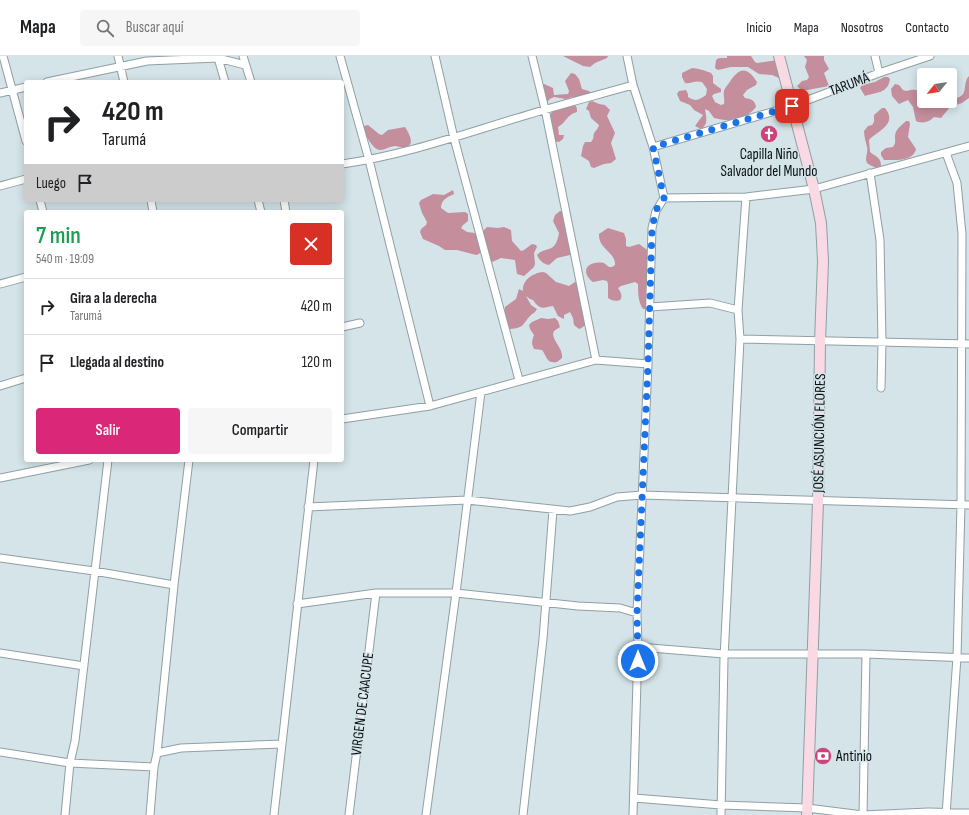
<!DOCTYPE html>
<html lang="es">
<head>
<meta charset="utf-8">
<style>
  :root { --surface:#fff; --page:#f6f6f6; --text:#202124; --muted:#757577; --line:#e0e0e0; --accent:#db2777 }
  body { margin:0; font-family:"Sofia Sans Condensed",sans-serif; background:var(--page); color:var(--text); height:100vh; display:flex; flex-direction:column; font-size:15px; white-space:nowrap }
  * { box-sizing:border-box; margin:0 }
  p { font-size:13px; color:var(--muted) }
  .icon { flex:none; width:22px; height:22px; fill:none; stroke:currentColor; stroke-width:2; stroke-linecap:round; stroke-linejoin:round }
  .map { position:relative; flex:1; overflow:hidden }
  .details { position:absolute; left:24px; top:154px; width:320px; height:252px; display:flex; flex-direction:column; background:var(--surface); border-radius:4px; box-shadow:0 2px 10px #0003 }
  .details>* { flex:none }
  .guide { position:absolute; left:24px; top:24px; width:320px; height:122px; border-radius:4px; box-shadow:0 2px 10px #0003; background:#fff; color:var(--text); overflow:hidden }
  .needle { width:26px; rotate:240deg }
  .tools { position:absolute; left:917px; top:12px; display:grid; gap:8px }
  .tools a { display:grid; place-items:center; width:40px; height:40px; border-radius:4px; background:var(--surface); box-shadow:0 2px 10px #0003; font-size:20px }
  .pin { position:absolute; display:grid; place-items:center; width:34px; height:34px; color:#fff; margin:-17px; border-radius:8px; box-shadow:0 2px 6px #0006 }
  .me { position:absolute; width:44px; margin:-22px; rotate:0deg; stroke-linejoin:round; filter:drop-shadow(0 0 3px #0008) }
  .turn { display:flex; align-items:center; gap:14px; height:84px; padding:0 12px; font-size:18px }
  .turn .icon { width:52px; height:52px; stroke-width:2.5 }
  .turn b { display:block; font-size:28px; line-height:34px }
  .then { display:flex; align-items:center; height:38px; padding:0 12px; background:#0003; gap:8px; font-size:15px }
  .round { display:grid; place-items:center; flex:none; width:42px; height:42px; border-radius:4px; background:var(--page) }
  .head { display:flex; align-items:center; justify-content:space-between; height:68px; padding:0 12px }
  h1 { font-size:24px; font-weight:600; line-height:30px; color:#1e9e55 }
  .cta { display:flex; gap:8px; margin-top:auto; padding:8px 12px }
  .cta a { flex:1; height:46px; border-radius:4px; background:var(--accent); color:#fff; font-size:16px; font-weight:600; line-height:46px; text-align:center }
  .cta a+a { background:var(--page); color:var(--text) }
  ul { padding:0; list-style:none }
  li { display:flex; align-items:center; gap:12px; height:56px; padding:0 12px; border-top:1px solid var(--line) }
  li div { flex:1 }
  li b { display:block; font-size:15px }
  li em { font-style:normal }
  header { display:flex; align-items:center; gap:24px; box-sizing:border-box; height:56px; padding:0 20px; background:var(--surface); border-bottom:1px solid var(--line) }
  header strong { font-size:19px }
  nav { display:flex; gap:22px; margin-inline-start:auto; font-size:14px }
  .search { width:280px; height:36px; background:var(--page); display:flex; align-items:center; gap:10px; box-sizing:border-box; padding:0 14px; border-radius:4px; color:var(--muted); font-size:15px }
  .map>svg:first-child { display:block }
</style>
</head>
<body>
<header>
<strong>Mapa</strong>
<div class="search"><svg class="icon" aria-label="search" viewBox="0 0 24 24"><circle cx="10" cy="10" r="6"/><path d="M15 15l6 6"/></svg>Buscar aquí</div>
<nav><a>Inicio</a><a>Mapa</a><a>Nosotros</a><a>Contacto</a></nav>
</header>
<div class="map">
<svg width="969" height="759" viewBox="0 0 969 759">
  <rect width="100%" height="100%" fill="#d4e4e9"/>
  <!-- forest -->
  <path fill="#c48e9d" d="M563,0H608L607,2L595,7L590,11L583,10Z
    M727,0H751L755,6L757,7L778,4L782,16L779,22L772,19L759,18L748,11H731L718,14L715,12L716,4L719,2H727Z
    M804,0H824V4L829,13L824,17L829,30L802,35L797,30L802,25L807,24L809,21L805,11L807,4Z
    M692,12C696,12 707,15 711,17L713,20V27L721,33V36L714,38L712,40L715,46L721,49L724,48C725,43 723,39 724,35C725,31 729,28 731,24C741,10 748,12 757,26L756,29L747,34L743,39L745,42C751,43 755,44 756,51C745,65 729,66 714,62L709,55L705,53C706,61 709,68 701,73L695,70L703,59L694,54L690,49L680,45L677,38L679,35L686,34L688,38V41C696,46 699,44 706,39L707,33L702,26C695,24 691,28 685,27L682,21V17Z
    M571,17L575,18L579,23L582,33L589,35L592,38L582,45L572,41L566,43L554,41L550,43L545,48L541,31L544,28L553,32L554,39L568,38L569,35L565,25Z
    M969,20V42L962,47L950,51L941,62L934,61C930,66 922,68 916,65L913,51L908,44L899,48L892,40L891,33L895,28L899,29L903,34L906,35C915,33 915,33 924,37V45H927L924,49L925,52H929L938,48L939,45H950V39L956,42C969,40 962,27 969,20Z
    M884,21H888L890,23C888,38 876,36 865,40L860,32L862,29L875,26Z
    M592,45L599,48L605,49L610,54L607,60L615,77L611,87L616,103L611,107L604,108L594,112L591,111L589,105L581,100L583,90L585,86H591L593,83L594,77L598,72L599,69L591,62L589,55L586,53L589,46Z
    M573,48L576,50L577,53V56C566,59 567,66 558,71L559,79H564L563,83L559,86L552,85L549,62L553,53Z
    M882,52H885C898,68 878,75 869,84L870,96C876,101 881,101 881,110C878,112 876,112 872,110C861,106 869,98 867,91C866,86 864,81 864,75L868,70L872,69L874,66V59Z
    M906,65H909L910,68L908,81L916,93C913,106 894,104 884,104L881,99V96L886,92L893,91C896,87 895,85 895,81C895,73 901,70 906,65Z
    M368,69L379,78L382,79L388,74L405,71C409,77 416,90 405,91C401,92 398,90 395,90C390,90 385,94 380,94C373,94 365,78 363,73L364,70Z
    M453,134L454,138C447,141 441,144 441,152L448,157L465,156L468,158V165L463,169L461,172L467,176L475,177L479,182L481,195L479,198L476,199L457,194H445L439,190L423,183L420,176L421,173L426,169L427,166L422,157L419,147L421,144L433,138L444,139Z
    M560,155H564L572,197L570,199L557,202L549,209C543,208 539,204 537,199C547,189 555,199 559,177L553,165L555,159Z
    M487,171L498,172L504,171L511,174L512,185L521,195L524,194L532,188L536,189L537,191L534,197L535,208L534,211L524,220L517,218L515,204L501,202L492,206L489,204L482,176Z
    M608,172L624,177L626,183V190L629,191L639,188L650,196L649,220L646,229L648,240L646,253H643C638,246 638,236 638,228L635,226L621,230L618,232C621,237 623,240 620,244C615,246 611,244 608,242V228L607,225L603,224L593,226C579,215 588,204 604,207L609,211H612L615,209C616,196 598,193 599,178Z
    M543,216L546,217L556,226L566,229L569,230L575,226L585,230L586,236L580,248C585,257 592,268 579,273L574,269L573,262L570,256L564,259V263L558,260L553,250C542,252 540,254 533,244L530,243L526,240L531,249L537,253C535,257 533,257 530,260C522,269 524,272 510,273L504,258L505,251L516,243L519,233L523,235C522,224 533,217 543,216Z
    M541,262L548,263L555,262L558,265L560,271L554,275L553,278C554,287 563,292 562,302L557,306C546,308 547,300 542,294L534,293C531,287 532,285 534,279L530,273L529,269L532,266Z"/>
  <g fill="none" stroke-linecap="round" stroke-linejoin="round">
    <defs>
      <path id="street" d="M3,0L26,85
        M118,0L124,26
        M217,0L218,2L245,9
        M243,0L251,26
        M340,0L369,104L430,350
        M435,0L454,82L519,324
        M532,0L545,53L596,304
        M627,0L633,29L653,91L664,142L656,155L652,172L648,308L637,557L638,591L633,759
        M875,0L879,17
        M47,26L147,5L218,2L225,26
        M0,37L26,31
        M653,91L792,50L879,17L930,0
        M946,97L957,127L962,178L961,449L957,601L946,759
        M342,108C406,99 466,77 527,59C562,48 598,39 633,29
        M870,117L880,184L882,286L881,332
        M0,130L26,123
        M664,142L746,141L814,133L969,90
        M40,144L43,156
        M151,144L153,156
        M258,144L261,156
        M284,144L286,156
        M0,228L26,221
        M650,251L710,247L738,254
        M342,271L360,267
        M740,283L969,288
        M0,330L26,322
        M342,363L430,350L596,304L648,308
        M0,422L89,404
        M308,451L467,444L570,455L590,451L617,441L642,439L969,449
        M0,502L94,515L174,529
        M297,548L376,537H456L578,550L620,552L637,557
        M638,591L724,598H866L969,602
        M0,597L84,610
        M0,696L70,707L154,711L150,759
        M157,697L174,529L189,404
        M154,711L157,697L181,692L282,688
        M634,742L721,749L807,752L863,759L928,756L969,757
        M65,759L70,707L75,685L108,404
        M274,759L314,404
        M349,759L376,537
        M426,759L456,537L481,336
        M523,759L543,583L553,454
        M721,759L724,602L740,283L738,254L746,141
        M863,759L866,598"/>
      <path id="secondary" d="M779,0L814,133L821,167L823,205L820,286L818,445L807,759"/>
    </defs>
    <!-- street casing -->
    <use href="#street" stroke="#909fa4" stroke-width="9"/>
    <!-- secondary casing -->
    <use href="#secondary" stroke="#909fa4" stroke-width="12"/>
    <!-- street -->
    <use href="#street" stroke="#fff" stroke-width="7"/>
    <!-- secondary -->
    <use href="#secondary" stroke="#f9dae4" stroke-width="10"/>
  </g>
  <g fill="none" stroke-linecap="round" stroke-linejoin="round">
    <!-- route -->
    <path stroke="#1a73e8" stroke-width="7" stroke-dasharray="0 12.6" d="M638,605L637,557L648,308L652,172L656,154L664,142L653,91L792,50"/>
  </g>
  <!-- icons -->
  <defs>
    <symbol id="church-disc" viewBox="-11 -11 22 22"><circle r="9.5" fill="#cd4379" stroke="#d4e4e9"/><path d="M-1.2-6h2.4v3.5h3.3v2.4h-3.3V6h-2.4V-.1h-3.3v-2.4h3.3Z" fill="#fff"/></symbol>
    <symbol id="bank-disc" viewBox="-11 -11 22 22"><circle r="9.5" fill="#cd4379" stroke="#d4e4e9"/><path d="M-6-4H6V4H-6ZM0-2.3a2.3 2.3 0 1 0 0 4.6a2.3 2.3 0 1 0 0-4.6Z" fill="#fff"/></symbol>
  </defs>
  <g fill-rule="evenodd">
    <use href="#church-disc" x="759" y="68" width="20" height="20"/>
    <use href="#bank-disc" x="813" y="690" width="20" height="20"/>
  </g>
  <g text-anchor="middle" stroke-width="3" stroke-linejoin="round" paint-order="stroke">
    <!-- street labels -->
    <g font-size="15" fill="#090f10" stroke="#d4e4e9">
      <text transform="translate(849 28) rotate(-21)" y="5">TARUMÁ</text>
      <text transform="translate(819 377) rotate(-89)" y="5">JOSÉ ASUNCIÓN FLORES</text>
      <text transform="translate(362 648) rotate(-83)" y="5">VIRGEN DE CAACUPE</text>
    </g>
    <!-- poi labels -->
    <g font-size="15" fill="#090f10" stroke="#d4e4e9">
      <text x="769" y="103">Capilla Niño<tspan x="769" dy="17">Salvador del Mundo</tspan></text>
      <text x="836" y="705" text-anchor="start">Antinio</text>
    </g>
  </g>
</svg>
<div class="tools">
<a><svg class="needle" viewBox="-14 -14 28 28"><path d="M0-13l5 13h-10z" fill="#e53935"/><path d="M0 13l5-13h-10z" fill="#757577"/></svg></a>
</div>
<div class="pin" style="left:792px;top:50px;background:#d93025"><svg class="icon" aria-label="arrive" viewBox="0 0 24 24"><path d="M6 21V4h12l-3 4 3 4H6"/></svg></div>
<svg class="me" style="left:638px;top:605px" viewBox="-20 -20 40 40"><circle r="17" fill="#1a73e8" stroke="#fff" stroke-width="3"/><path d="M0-11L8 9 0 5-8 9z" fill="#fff"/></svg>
<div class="guide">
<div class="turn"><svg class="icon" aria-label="right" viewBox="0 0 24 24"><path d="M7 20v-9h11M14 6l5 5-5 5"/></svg><div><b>420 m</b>Tarumá</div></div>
<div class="then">Luego<svg class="icon" aria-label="arrive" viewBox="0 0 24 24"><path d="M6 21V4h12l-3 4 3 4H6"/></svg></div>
</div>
<section class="details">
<div class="head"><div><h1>7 min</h1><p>540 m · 19:09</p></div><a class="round" style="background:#d93025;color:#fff"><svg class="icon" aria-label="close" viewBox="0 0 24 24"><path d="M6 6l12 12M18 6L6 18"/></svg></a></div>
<ul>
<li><svg class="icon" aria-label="right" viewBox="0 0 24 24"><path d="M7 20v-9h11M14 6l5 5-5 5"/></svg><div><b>Gira a la derecha</b><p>Tarumá</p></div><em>420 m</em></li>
<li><svg class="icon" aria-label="arrive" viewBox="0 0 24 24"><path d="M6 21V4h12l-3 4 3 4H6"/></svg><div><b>Llegada al destino</b></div><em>120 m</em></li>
</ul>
<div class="cta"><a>Salir</a><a>Compartir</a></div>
</section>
</div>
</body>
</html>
